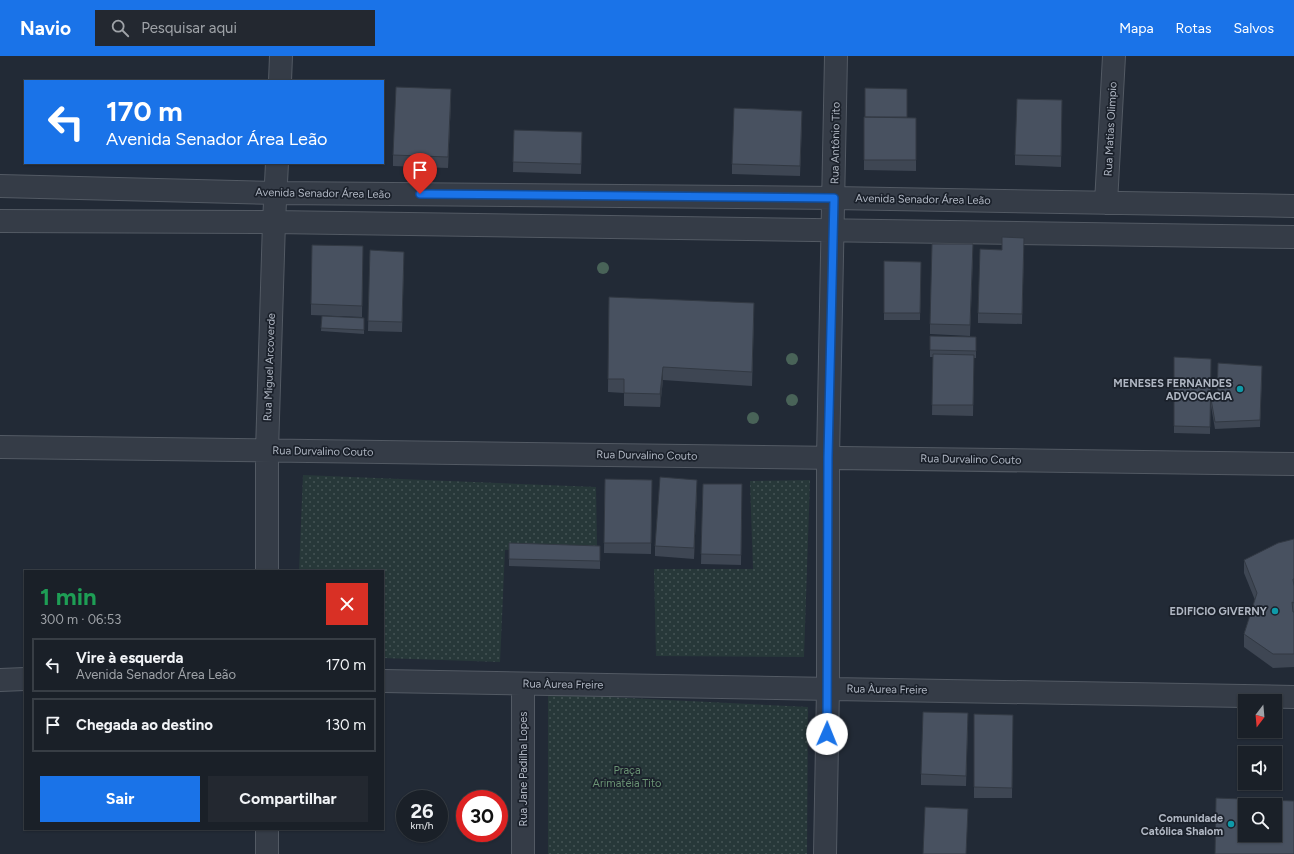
<!DOCTYPE html>
<html lang="pt">
<head>
<meta charset="utf-8">
<style>
  :root { --surface:#1a2028; --page:#232830; --text:#f1f3f6; --muted:#9fa3a8; --line:#383e45; --accent:#1a73e8 }
  body { margin:0; font-family:Figtree,sans-serif; background:var(--page); color:var(--text); height:100vh; display:flex; flex-direction:column; font-size:15px; white-space:nowrap }
  * { box-sizing:border-box; margin:0 }
  p { font-size:13px; color:var(--muted) }
  .icon { flex:none; width:22px; height:22px; fill:none; stroke:currentColor; stroke-width:2; stroke-linecap:round; stroke-linejoin:round }
  .map { position:relative; flex:1; overflow:hidden }
  .side { position:absolute; left:24px; top:514px; width:360px; height:260px; display:flex; flex-direction:column; background:var(--surface); border-radius:0px; box-shadow:0 1px 3px #0004,0 0 0 1px var(--line) }
  .side>* { flex:none }
  .top-card { position:absolute; left:24px; top:24px; width:360px; height:84px; border-radius:0px; box-shadow:0 1px 3px #0004,0 0 0 1px var(--line); background:#1a73e8; color:#fff; overflow:hidden }
  .needle { width:26px; rotate:196deg }
  .fabs { position:absolute; left:1238px; top:638px; display:grid; gap:8px }
  .fabs a { display:grid; place-items:center; width:44px; height:44px; border-radius:0px; background:var(--surface); box-shadow:0 1px 3px #0004,0 0 0 1px var(--line); font-size:20px }
  .speed { position:absolute; left:396px; top:734px; display:flex; gap:8px; font-size:20px; font-weight:700; text-align:center }
  .speed>* { display:grid; place-content:center; width:52px; height:52px; border-radius:50%; background:var(--surface); box-shadow:0 1px 3px #0004,0 0 0 1px var(--line); line-height:1 }
  .speed small { font-size:10px; font-weight:400 }
  .speed .limit { border:6px solid #d22; background:#fff; color:#111 }
  .pin { position:absolute; display:grid; place-items:center; width:34px; height:34px; color:#fff; margin:-41px -17px; border-radius:50% 50% 50% 0; rotate:-45deg; box-shadow:0 0 4px #0007 }
  .pin .icon { rotate:45deg }
  .me { position:absolute; width:44px; margin:-22px; rotate:1deg; stroke-linejoin:round; filter:drop-shadow(0 0 3px #0008) }
  .turn { display:flex; align-items:center; gap:14px; height:84px; padding:0 16px; font-size:18px }
  .turn .icon { width:52px; height:52px; stroke-width:2.5 }
  .turn b { display:block; font-size:28px; line-height:34px }
  .round { display:grid; place-items:center; flex:none; width:42px; height:42px; border-radius:0px; background:var(--page) }
  .overview { display:flex; align-items:center; justify-content:space-between; height:68px; padding:0 16px }
  h1 { font-size:24px; font-weight:700; line-height:30px; color:#1e9e55 }
  .primary-button { display:flex; gap:8px; margin-top:auto; padding:8px 16px }
  .primary-button a { flex:1; height:46px; border-radius:0px; background:var(--accent); color:#fff; font-size:16px; font-weight:700; line-height:46px; text-align:center }
  .primary-button a+a { background:var(--page); color:var(--text) }
  ul { padding:0; list-style:none }
  li { display:flex; align-items:center; gap:12px; height:54px; margin:0 8px 6px; padding:0 8px; border:2px solid var(--line); border-radius:0px }
  li div { flex:1 }
  li b { display:block; font-size:15px }
  li em { font-style:normal }
  header { display:flex; align-items:center; gap:24px; box-sizing:border-box; height:56px; padding:0 20px; background:var(--accent); color:#fff }
  header strong { font-size:19px }
  nav { display:flex; gap:22px; margin-inline-start:auto; font-size:14px }
  .search { width:280px; height:36px; background:var(--page); display:flex; align-items:center; gap:10px; box-sizing:border-box; padding:0 14px; border-radius:0px; color:var(--muted); font-size:15px }
  .map>svg:first-child { display:block }
</style>
</head>
<body>
<header>
<strong>Navio</strong>
<div class="search"><svg class="icon" aria-label="search" viewBox="0 0 24 24"><circle cx="10" cy="10" r="6"/><path d="M15 15l6 6"/></svg>Pesquisar aqui</div>
<nav><a>Mapa</a><a>Rotas</a><a>Salvos</a></nav>
</header>
<div class="map">
<svg width="1294" height="798" viewBox="0 0 1294 798">
  <defs>
    <pattern id="grass-dots" width="8" height="8" patternUnits="userSpaceOnUse"><rect width="8" height="8" fill="#273839"/><path d="M2 2h.1M6 6h.1" fill="none" stroke="#445354" stroke-width="1.8" stroke-linecap="round"/></pattern>
  </defs>
  <rect width="100%" height="100%" fill="#222a36"/>
  <!-- grass -->
  <path fill="url(#grass-dots)" d="M303,419L596,431L597,490L505,494L500,606L383,602V515H299Z
    M810,424L804,601L656,600L654,513H753L750,425Z
    M548,638L808,651L807,798H548Z"/>
  <g fill="none" stroke-linecap="round" stroke-linejoin="round">
    <defs>
      <path id="minor" d="M280,25L281,0
        M0,130L277,137L834,142L1294,150
        M1106,147L1114,0
        M0,165L274,166L1294,181
        M0,391L1294,408
        M267,515V395L274,166L277,107
        M0,624L25,623
        M383,625L1294,641
        M523,628V798
        M267,798V773
        M825,798L828,632V401L836,0"/>
    </defs>
    <!-- minor casing -->
    <use href="#minor" stroke="#535a64" stroke-width="24"/>
    <!-- minor -->
    <use href="#minor" stroke="#353c47" stroke-width="22"/>
  </g>
  <!-- trees -->
  <g fill="#496358">
    <circle cx="603" cy="212" r="6"/>
    <circle cx="792" cy="303" r="6"/>
    <circle cx="792" cy="344" r="6"/>
    <circle cx="753" cy="362" r="6"/>
  </g>
  <!-- wall -->
  <path fill="#3e4653" d="M907,33V62H916V115L864,114V61H865Z
    M451,44L448,112L393,110V99Z
    M1062,54L1061,111L1015,109V99Z
    M802,65L800,120L732,118V108Z
    M514,74L582,87L581,118L513,116Z
    M363,190L362,261L311,259V248Z
    M1024,192L1022,268L978,267V257L1002,194Z
    M370,194L404,206L402,276L368,275Z
    M973,199L970,280L930,278V268Z
    M884,205L921,206L920,264H884Z
    M609,241L754,260L752,330L663,324L660,351L624,350V337L608,336Z
    M322,260L364,262V278L321,275Z
    M930,280L976,281V302H974L973,360L932,359L933,301H930Z
    M1174,301L1211,303L1210,378L1174,377Z
    M1262,317L1260,371L1215,373L1211,350V343L1217,342Z
    M605,423L652,424L651,498L604,497Z
    M703,428H742L741,509L701,508Z
    M697,434L694,503L655,500V490Z
    M1294,483V611L1273,612L1244,591V578L1255,544L1244,517V504Z
    M509,487L600,490V513L509,510Z
    M1013,659L1012,742H974V731Z
    M968,667L966,730L921,729V718Z"/>
  <!-- shaded-wall -->
  <path fill="#323943" d="M451,33V44L448,112V101Z
    M663,311V324L660,351V338Z
    M697,424V434L694,503V492Z"/>
  <!-- building -->
  <path fill="#485160" stroke="#323943" fill-rule="evenodd" d="M396,31L451,33L448,101L393,99Z
    M865,32L907,33V61H865Z
    M1017,43L1062,44L1061,100L1015,99Z
    M734,52L802,55L800,110L732,108Z
    M864,61L916,62V104H864Z
    M514,74L582,76L581,108L513,106Z
    M1002,181L1024,182L1022,258L978,257L980,193L1002,194Z
    M932,188H973L970,269L930,268Z
    M312,189L363,190L362,250L311,248Z
    M370,194L404,196L402,266L368,265Z
    M884,205L921,206L920,257H884Z
    M609,241L754,247L752,316L663,311L660,338L624,337V323H608Z
    M322,260L364,262V274L321,272Z
    M930,280L976,281V295L930,294Z
    M933,298L974,299L973,349H932Z
    M1174,301L1211,303L1210,371L1174,370Z
    M1218,307L1262,310L1260,364L1215,366L1211,343L1217,342Z
    M660,421L697,424L694,492L655,490Z
    M605,423L652,424L651,487H604Z
    M703,428H742L741,499L701,498Z
    M1294,483V523H1293L1294,530V547L1292,546L1293,556H1294V598H1273L1244,578L1257,537L1244,504L1278,487Z
    M509,487L600,490V505L509,503Z
    M923,656L968,657L966,720L921,718Z
    M974,658L1013,659L1012,732L974,731Z
    M1216,742L1294,745V798H1215ZM1245,749H1275V779H1245Z
    M925,751L968,753L966,798H923Z"/>
  <g fill="none" stroke-linecap="round" stroke-linejoin="round">
    <defs>
      <path id="route" d="M420,138L834,142L828,401L827,678"/>
    </defs>
    <!-- route casing -->
    <use href="#route" stroke="#114b97" stroke-width="10"/>
    <!-- route -->
    <use href="#route" stroke="#1a73e8" stroke-width="7"/>
  </g>
  <!-- markers -->
  <g fill="#0f9aa8" stroke="#1b212b" stroke-width="1.5">
    <circle cx="1240" cy="333" r="4"/>
    <circle cx="1275" cy="555" r="4"/>
    <circle cx="1231" cy="768" r="4"/>
  </g>
  <g text-anchor="middle" stroke-width="3.5" stroke-linejoin="round" paint-order="stroke">
    <!-- street labels -->
    <g font-size="11" fill="#b0b7c3" stroke="#1b212b">
      <text transform="translate(1110 73) rotate(-87)" y="4">Rua Matias Olimpio</text>
      <text transform="translate(835 87) rotate(-89)" y="4">Rua Antônio Tito</text>
      <text transform="translate(323 137) rotate(1)" y="4">Avenida Senador Área Leão</text>
      <text transform="translate(923 143) rotate(1)" y="4">Avenida Senador Área Leão</text>
      <text transform="translate(269 311) rotate(-88)" y="4">Rua Miguel Arcoverde</text>
      <text transform="translate(323 395) rotate(1)" y="4">Rua Durvalino Couto</text>
      <text transform="translate(647 399) rotate(1)" y="4">Rua Durvalino Couto</text>
      <text transform="translate(971 403) rotate(1)" y="4">Rua Durvalino Couto</text>
      <text transform="translate(563 628) rotate(1)" y="4">Rua Àurea Freire</text>
      <text transform="translate(887 633) rotate(1)" y="4">Rua Àurea Freire</text>
      <text transform="translate(523 713) rotate(-90)" y="4">Rua Jane Padilha Lopes</text>
    </g>
    <!-- poi labels -->
    <g font-size="11" font-weight="bold" fill="#b0b7c3" stroke="#1b212b" text-anchor="end">
      <text x="1232" y="331">MENESES FERNANDES<tspan x="1232" dy="13">ADVOCACIA</tspan></text>
      <text x="1267" y="559">EDIFICIO GIVERNY</text>
      <text x="1223" y="766">Comunidade<tspan x="1223" dy="13">Católica Shalom</tspan></text>
    </g>
    <!-- park labels -->
    <g font-size="11" fill="#699273" stroke="#1b212b">
      <text x="627" y="718">Praça<tspan x="627" dy="13">Arimatéia Tito</tspan></text>
    </g>
  </g>
</svg>
<div class="fabs">
<a><svg class="needle" viewBox="-14 -14 28 28"><path d="M0-13l5 13h-10z" fill="#e53935"/><path d="M0 13l5-13h-10z" fill="#9fa3a8"/></svg></a>
<a><svg class="icon" aria-label="sound" viewBox="0 0 24 24"><path d="M4 9h4l5-4v14l-5-4H4zM17 9q2 3 0 6"/></svg></a>
<a><svg class="icon" aria-label="search" viewBox="0 0 24 24"><circle cx="10" cy="10" r="6"/><path d="M15 15l6 6"/></svg></a>
</div>
<div class="speed"><div>26<small>km/h</small></div><div class="limit">30</div></div>
<div class="pin" style="left:420px;top:138px;background:#d93025"><svg class="icon" aria-label="arrive" viewBox="0 0 24 24"><path d="M6 21V4h12l-3 4 3 4H6"/></svg></div>
<svg class="me" style="left:827px;top:678px" viewBox="-20 -20 40 40"><circle r="19" fill="#fff"/><path d="M0-13L10 11 0 6-10 11z" fill="#1a73e8"/></svg>
<div class="top-card">
<div class="turn"><svg class="icon" aria-label="left" viewBox="0 0 24 24"><path d="M17 20v-9H6M10 6l-5 5 5 5"/></svg><div><b>170 m</b>Avenida Senador Área Leão</div></div>
</div>
<section class="side">
<div class="overview"><div><h1>1 min</h1><p>300 m · 06:53</p></div><a class="round" style="background:#d93025;color:#fff"><svg class="icon" aria-label="close" viewBox="0 0 24 24"><path d="M6 6l12 12M18 6L6 18"/></svg></a></div>
<ul>
<li><svg class="icon" aria-label="left" viewBox="0 0 24 24"><path d="M17 20v-9H6M10 6l-5 5 5 5"/></svg><div><b>Vire à esquerda</b><p>Avenida Senador Área Leão</p></div><em>170 m</em></li>
<li><svg class="icon" aria-label="arrive" viewBox="0 0 24 24"><path d="M6 21V4h12l-3 4 3 4H6"/></svg><div><b>Chegada ao destino</b></div><em>130 m</em></li>
</ul>
<div class="primary-button"><a>Sair</a><a>Compartilhar</a></div>
</section>
</div>
</body>
</html>
